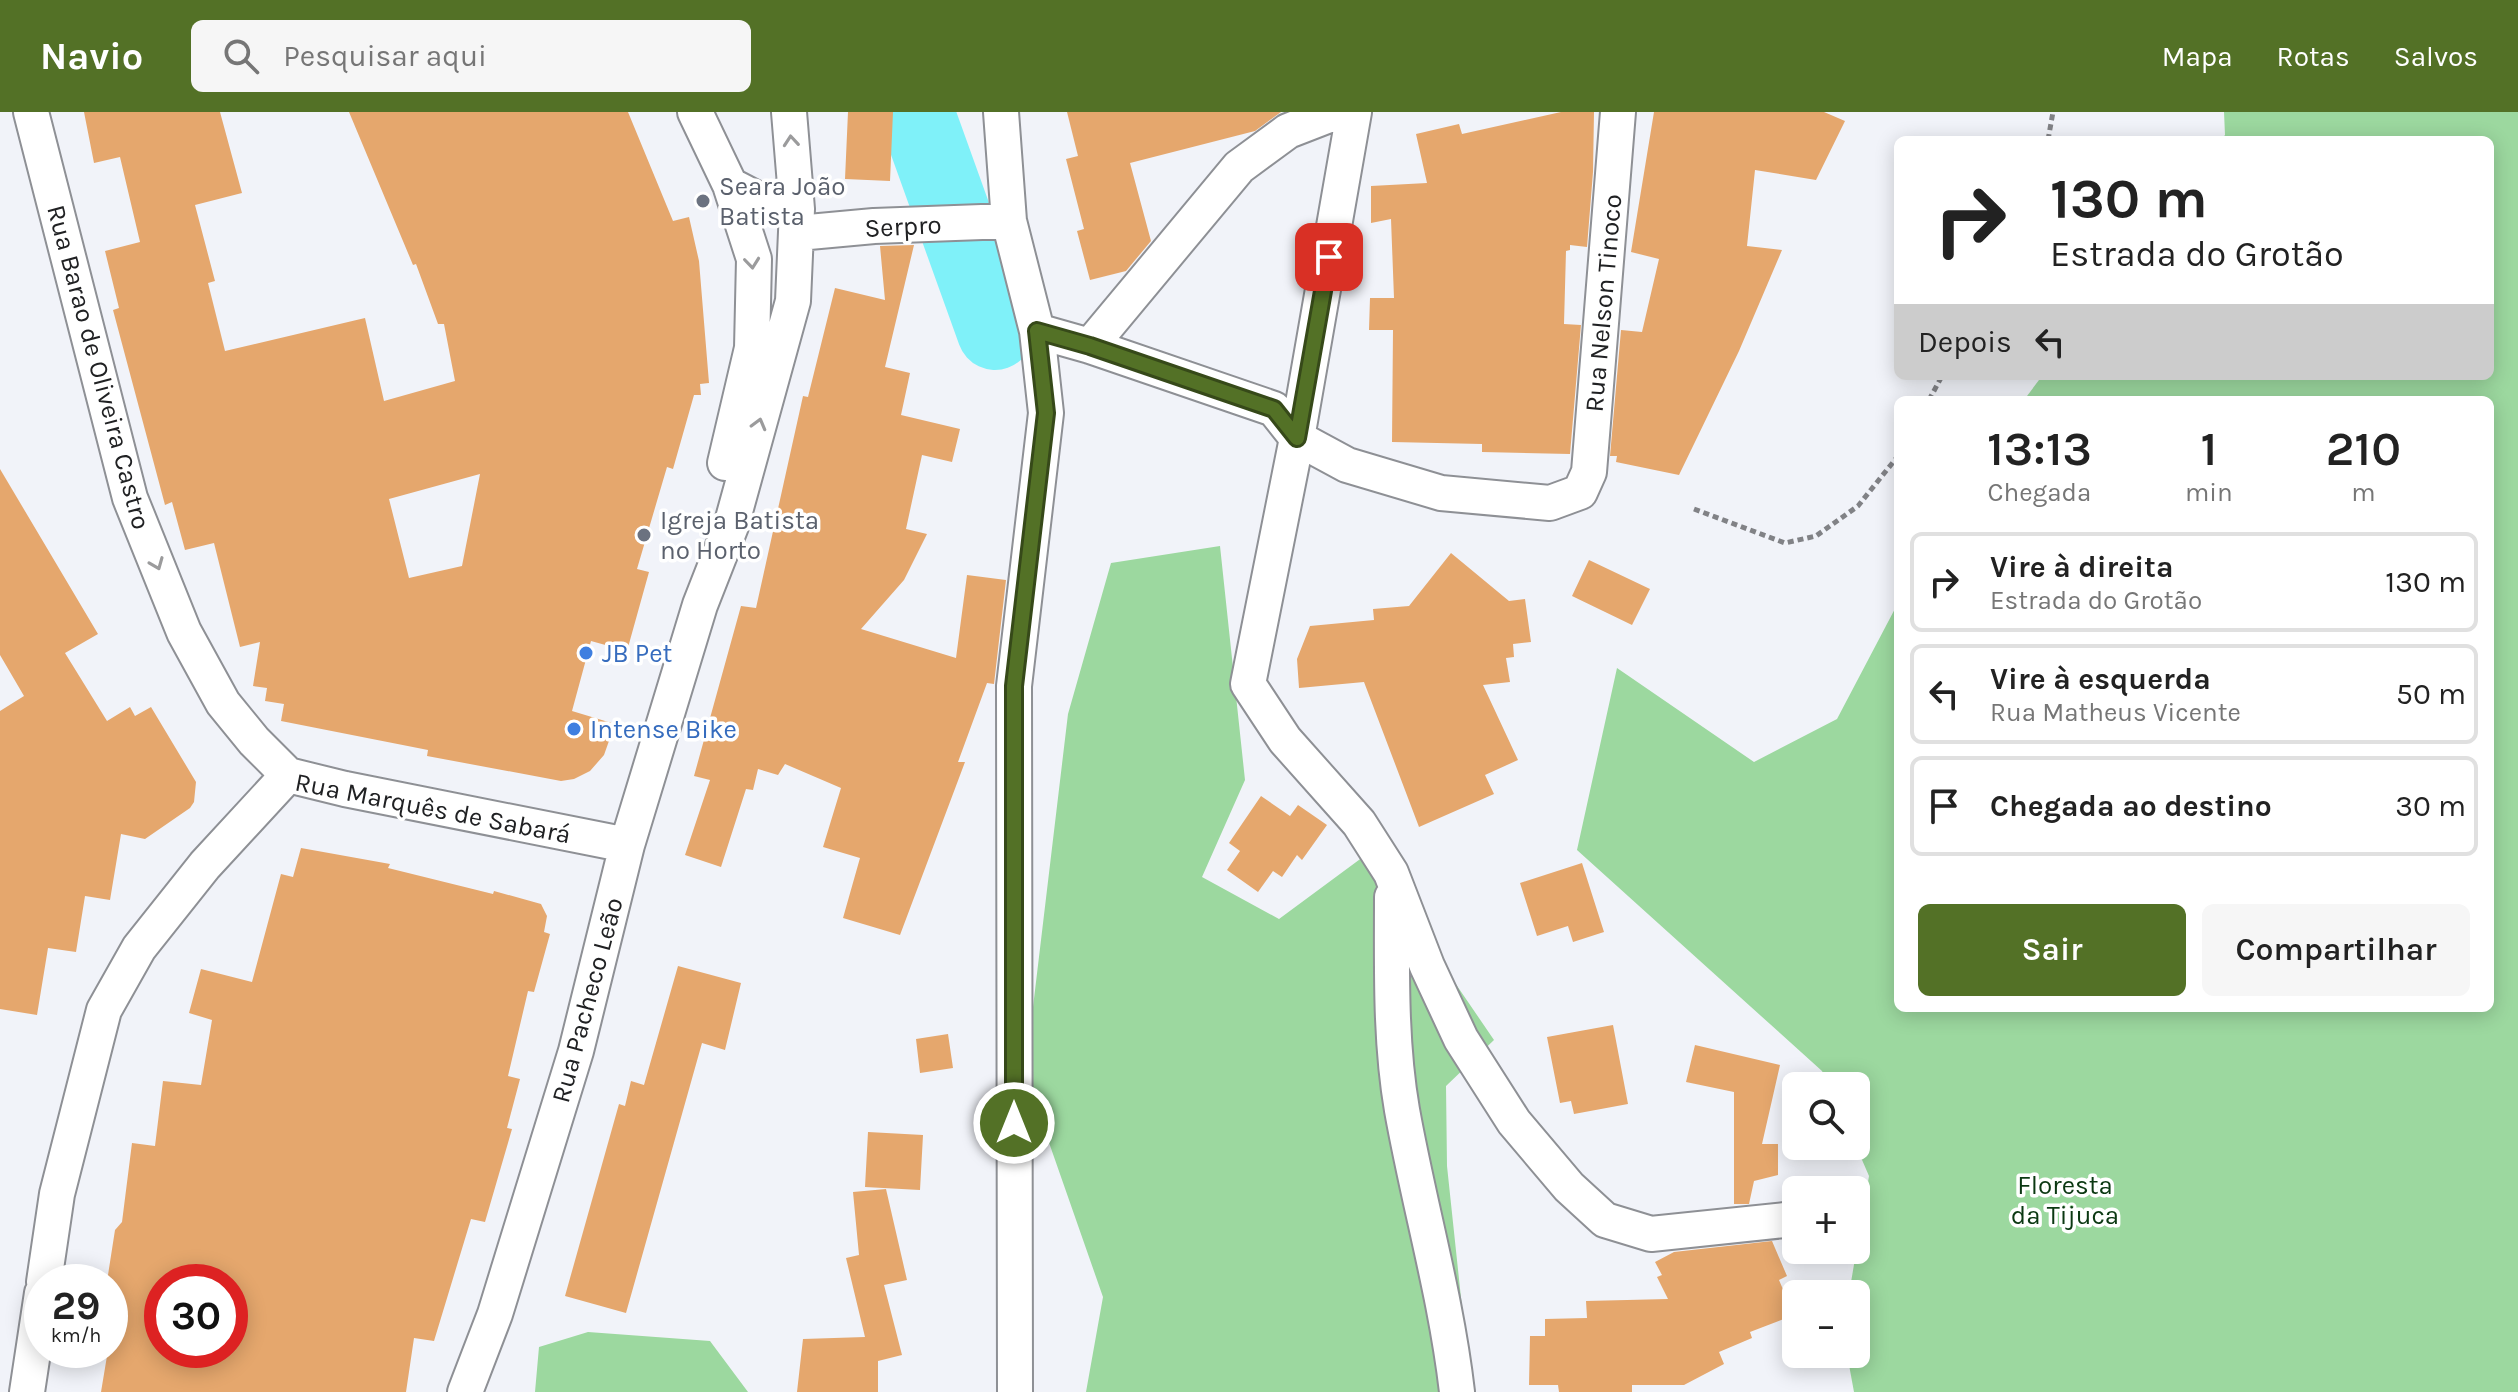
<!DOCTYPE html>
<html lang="pt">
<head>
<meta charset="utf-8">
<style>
  :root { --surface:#fff; --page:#f6f6f6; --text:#222; --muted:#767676; --line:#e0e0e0; --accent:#537126 }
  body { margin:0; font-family:Karla,sans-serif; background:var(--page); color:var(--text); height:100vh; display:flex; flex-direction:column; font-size:30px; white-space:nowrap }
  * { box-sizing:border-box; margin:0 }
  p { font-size:26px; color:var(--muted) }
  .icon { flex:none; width:44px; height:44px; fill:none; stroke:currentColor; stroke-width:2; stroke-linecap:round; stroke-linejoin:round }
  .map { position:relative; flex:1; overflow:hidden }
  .panel { position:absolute; left:1894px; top:284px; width:600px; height:616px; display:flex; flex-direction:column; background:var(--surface); border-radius:12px; box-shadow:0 4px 20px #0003 }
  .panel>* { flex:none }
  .banner { position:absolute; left:1894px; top:24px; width:600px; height:244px; border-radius:12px; box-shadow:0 4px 20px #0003; background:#fff; color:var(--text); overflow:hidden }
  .fabs { position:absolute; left:1782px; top:960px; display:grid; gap:16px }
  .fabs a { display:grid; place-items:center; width:88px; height:88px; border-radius:12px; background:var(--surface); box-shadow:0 4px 20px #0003; font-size:40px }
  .speed { position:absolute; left:24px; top:1152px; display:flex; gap:16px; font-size:40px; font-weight:700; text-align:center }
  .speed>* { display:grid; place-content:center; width:104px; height:104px; border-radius:50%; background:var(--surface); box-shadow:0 4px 20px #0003; line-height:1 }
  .speed small { font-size:20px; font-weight:400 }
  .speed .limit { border:12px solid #d22; background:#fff; color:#111 }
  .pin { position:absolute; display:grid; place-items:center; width:68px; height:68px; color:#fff; margin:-34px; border-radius:16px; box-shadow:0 4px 12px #0006 }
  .me { position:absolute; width:88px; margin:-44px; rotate:0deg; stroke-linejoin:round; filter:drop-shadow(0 0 6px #0008) }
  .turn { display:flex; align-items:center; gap:28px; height:168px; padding:0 24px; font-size:36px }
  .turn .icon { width:104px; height:104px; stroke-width:2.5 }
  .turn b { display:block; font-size:56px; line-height:68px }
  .then { display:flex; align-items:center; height:76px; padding:0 24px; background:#0003; gap:16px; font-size:30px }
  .eta { display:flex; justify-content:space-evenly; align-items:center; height:136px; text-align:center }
  .eta b { font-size:48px; font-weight:600; line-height:56px }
  .action { display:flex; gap:16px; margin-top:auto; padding:16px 24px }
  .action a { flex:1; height:92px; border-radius:12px; background:var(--accent); color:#fff; font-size:32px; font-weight:600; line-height:92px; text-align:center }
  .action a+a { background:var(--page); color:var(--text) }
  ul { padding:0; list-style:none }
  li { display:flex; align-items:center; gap:24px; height:100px; margin:0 16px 12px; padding:0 8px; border:4px solid var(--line); border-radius:12px }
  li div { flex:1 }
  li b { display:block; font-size:30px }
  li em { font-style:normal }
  header { display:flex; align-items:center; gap:48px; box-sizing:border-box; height:112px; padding:0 40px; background:var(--accent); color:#fff }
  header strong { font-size:38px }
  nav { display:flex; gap:44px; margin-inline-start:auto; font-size:28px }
  .search { width:560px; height:72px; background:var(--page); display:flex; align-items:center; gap:20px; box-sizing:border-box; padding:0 28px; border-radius:12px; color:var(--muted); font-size:30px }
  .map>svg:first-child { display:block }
</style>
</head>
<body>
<header>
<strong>Navio</strong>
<div class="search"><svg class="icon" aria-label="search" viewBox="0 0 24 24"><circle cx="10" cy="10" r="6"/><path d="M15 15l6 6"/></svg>Pesquisar aqui</div>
<nav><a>Mapa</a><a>Rotas</a><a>Salvos</a></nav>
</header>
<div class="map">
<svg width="2518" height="1280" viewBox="0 0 2518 1280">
  <rect width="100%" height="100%" fill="#f1f3f9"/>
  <!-- green -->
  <path fill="#9cd89f" d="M2224,0H2518V1280H1854L1847,1242H1856V1182H1849L1869,1064L1856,1034V974H1829L1822,959L1577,738L1617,556L1754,650L1837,607L1898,491V896H2490V288H2024L2042,264H2490V28H2221L2225,23Z
    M1220,434L1245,668L1202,765L1279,807L1367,742L1494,928L1446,974L1447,1054L1471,1280H1086L1103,1185L1025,962L1068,602L1111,451Z
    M588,1220L710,1229L748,1280H535L539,1235Z"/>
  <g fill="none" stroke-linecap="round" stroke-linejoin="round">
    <!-- river -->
    <path stroke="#7ff1f9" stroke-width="76" d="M916,0L995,220"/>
  </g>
  <!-- building -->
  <path fill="#e5a76d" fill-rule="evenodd" d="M84,0H220L242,81L195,93L215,169L208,171L225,239L365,206L384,289L455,269L444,212H438L416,152L413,153L349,0H628L673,109L689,105L699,149L709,271L700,272L701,283H694L673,357L667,355L637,457L649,460L627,539L591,529L572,599L615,612L604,643L590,659L574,667L561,669L427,644L428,638L281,609L284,592L265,589L267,576L253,574L260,530L240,535L214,431L185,438L172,390L165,393L113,198L119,196L105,139L140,130L120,45L94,51ZM480,362L462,454L409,466L389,387Z
    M848,0H893L890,69L845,67Z
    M1067,0H1281L1255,19L1130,51L1151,129L1126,159L1090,168L1077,119L1084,117L1066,47L1078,44Z
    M1561,0H1594L1593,60L1587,135L1570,133V138L1566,139L1564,212L1581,213L1570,342L1482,340V332L1392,330L1393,218H1369L1370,186H1394L1391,107L1371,111V74L1427,71L1416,22L1459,12L1462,22Z
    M1654,0H1824L1845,9L1816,68L1755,58L1747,134L1782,138L1739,239L1679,363L1616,350L1617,344H1610L1621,218L1642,220L1659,147L1631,140Z
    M914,133L885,255L910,261L901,303L960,317L952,350L922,343L906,417L927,422L904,468L861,517L956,546L967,463L1006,468L994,572L987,571L958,650H965L900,823L843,806L860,746L823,735L841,676L785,652L778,663L758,657L753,678L746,677L721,755L685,743L710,668L694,664L741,494L756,496L803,284L808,285L835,176L885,188L880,134Z
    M0,357L98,522L65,541L107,609L130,595L135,604L151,595L196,670L194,690L190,696L145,727L121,722L110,788L85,784L76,840L48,836L37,903L0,897V599L24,584L0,543Z
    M1451,441L1509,489L1525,487L1531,530L1513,532L1514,545L1506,546L1510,570L1483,573L1518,648L1485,663L1494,682L1419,715L1364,570L1299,576L1297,547L1310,514L1374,508L1373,497L1409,494Z
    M1589,448L1650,477L1632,513L1572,484Z
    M1261,684L1290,704L1298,693L1327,713L1302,748L1297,743L1282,765L1273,759L1258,780L1227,758L1240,739L1229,731Z
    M301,736L390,752L388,756L493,782L494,779L541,792L547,804L544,820L550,822L534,880L528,879L508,964L520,967L507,1016L512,1017L485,1110L471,1107L434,1229L414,1226L406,1280H101L108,1238H110L108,1163L115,1118L122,1110L132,1031L155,1034L163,969L201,973L212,908L189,901L201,857L252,870L281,762L293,765ZM162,1170H230V1238H162Z
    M1582,751L1604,820L1573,830L1568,814L1537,824L1520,771Z
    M678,854L741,871L725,938L702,931L626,1201L565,1184L619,992L625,994L631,969L644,973Z
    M1613,913L1628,992L1574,1002L1571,989L1560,991L1547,925Z
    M948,922L953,956L920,961L916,927Z
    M1695,933L1780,953L1762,1032H1778V1063L1754,1069L1749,1092H1734V980L1686,970Z
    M868,1020L923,1023L920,1078L865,1075Z
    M886,1077L907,1168L884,1173L902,1243L878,1249V1280H797L803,1227L865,1225L846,1146L859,1143L853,1080Z
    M1772,1129L1787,1164L1779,1168L1794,1203L1750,1220L1752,1226L1719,1240L1724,1252L1684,1273H1632V1280H1559L1558,1273H1529L1530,1224H1545V1207L1587,1206L1586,1189L1668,1187L1657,1165L1662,1163L1655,1150L1674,1140Z"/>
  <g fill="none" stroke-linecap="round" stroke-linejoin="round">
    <defs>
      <path id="street" d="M31,0L130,386L184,520L223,591L254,629L288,663
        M695,0L730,73L754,147L752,236L725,351
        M1001,0L1009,109L1037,219L1090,234L1274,297L1297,326L1347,353L1441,381L1550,391L1580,380L1589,360L1618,0
        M1354,0L1297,326L1248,572L1285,628L1359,711L1391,761L1427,854L1461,927L1514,1010L1569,1075L1605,1108L1651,1122L1785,1108
        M730,73L759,88L797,97
        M798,121L874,114L1009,109
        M1090,234L1239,55L1288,19L1337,0
        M288,663L345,677L627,733
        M1392,785C1392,856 1390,929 1402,998C1419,1093 1446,1184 1457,1280
        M44,1170L57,1082L104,898L139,836L205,753L288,663
        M27,1280L42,1181
        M465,1280L495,1202L576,939L627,733L700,493L731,414L793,189L797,97L789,0
        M1015,1280L1014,574L1046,301L1037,219"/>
    </defs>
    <!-- street casing -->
    <use href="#street" stroke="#8e9095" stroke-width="38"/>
    <!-- path -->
    <path stroke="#818286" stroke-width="5" stroke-dasharray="6 4" stroke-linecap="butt" d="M2048,28L2053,0
      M1929,288L1942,264
      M1694,397L1785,431L1816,424L1858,394L1898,344"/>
    <!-- street -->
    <use href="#street" stroke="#fff" stroke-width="34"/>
  </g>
  <!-- one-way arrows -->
  <defs><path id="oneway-chevron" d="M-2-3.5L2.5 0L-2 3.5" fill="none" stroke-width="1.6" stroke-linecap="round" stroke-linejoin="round" transform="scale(2)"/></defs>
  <g stroke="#9b9b9c">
    <use href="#oneway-chevron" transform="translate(791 29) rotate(-95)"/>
    <use href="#oneway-chevron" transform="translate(752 151) rotate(84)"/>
    <use href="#oneway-chevron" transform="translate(759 312) rotate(-75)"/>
    <use href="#oneway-chevron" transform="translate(157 452) rotate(68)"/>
  </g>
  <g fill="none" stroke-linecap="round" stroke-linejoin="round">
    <defs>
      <path id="route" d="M1014,1011V574L1046,301L1037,219L1090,234L1274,297L1297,326L1329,145"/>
    </defs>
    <!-- route casing -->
    <use href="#route" stroke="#364919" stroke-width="20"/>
    <!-- route -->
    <use href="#route" stroke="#537126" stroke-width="14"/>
  </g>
  <!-- markers -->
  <g fill="#6b7280" stroke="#fff" stroke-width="3">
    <circle cx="703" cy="89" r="8"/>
    <circle cx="644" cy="423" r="8"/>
  </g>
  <g fill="#3f7fe0" stroke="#fff" stroke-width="3">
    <circle cx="586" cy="541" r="8"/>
    <circle cx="574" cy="617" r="8"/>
  </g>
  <g text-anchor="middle" stroke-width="7" stroke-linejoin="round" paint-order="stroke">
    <!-- worship labels -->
    <g font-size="26" fill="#5b616d" stroke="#fff" text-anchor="start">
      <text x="719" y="83">Seara João<tspan x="719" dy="30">Batista</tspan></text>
      <text x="660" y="417">Igreja Batista<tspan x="660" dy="30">no Horto</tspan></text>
    </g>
    <!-- street labels -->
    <g font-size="26" fill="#202123" stroke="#fff">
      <text transform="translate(903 114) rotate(-3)" y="9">Serpro</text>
      <text transform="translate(1603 191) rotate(-85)" y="9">Rua Nelson Tinoco</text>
      <text transform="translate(99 255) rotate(75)" y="9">Rua Barao de Oliveira Castro</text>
      <text transform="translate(433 696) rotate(11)" y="9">Rua Marquês de Sabará</text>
      <text transform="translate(587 888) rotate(-75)" y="9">Rua Pacheco Leão</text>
    </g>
    <!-- shop labels -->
    <g font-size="26" fill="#366cbe" stroke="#fff" text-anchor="start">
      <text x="602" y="550">JB Pet</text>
      <text x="590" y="626">Intense Bike</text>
    </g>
    <!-- park labels -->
    <g font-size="26" fill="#0b3812" stroke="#fff">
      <text x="2065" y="1082">Floresta<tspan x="2065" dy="30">da Tijuca</tspan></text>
    </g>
  </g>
</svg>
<div class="fabs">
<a><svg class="icon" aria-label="search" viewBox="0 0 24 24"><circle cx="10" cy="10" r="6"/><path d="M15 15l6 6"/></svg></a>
<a>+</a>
<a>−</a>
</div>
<div class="speed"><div>29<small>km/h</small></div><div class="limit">30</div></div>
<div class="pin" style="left:1329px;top:145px;background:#d93025"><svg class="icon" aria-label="arrive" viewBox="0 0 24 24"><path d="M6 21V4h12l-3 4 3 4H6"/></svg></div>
<svg class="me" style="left:1014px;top:1011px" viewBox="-20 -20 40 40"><circle r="17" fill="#537126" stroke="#fff" stroke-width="3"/><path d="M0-11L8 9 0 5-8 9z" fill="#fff"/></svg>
<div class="banner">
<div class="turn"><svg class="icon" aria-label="right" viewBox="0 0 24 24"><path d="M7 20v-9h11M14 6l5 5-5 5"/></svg><div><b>130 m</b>Estrada do Grotão</div></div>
<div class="then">Depois<svg class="icon" aria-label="left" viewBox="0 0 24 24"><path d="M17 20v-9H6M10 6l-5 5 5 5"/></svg></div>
</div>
<section class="panel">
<div class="eta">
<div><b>13:13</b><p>Chegada</p></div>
<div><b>1</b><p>min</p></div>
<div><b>210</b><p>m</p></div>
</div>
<ul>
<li><svg class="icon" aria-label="right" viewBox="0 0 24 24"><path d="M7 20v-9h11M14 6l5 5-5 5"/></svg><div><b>Vire à direita</b><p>Estrada do Grotão</p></div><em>130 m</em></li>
<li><svg class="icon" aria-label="left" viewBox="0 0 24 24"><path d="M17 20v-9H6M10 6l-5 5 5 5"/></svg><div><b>Vire à esquerda</b><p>Rua Matheus Vicente</p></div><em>50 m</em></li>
<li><svg class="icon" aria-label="arrive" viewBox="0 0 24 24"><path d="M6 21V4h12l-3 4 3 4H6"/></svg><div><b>Chegada ao destino</b></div><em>30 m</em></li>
</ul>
<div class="action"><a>Sair</a><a>Compartilhar</a></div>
</section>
</div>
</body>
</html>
